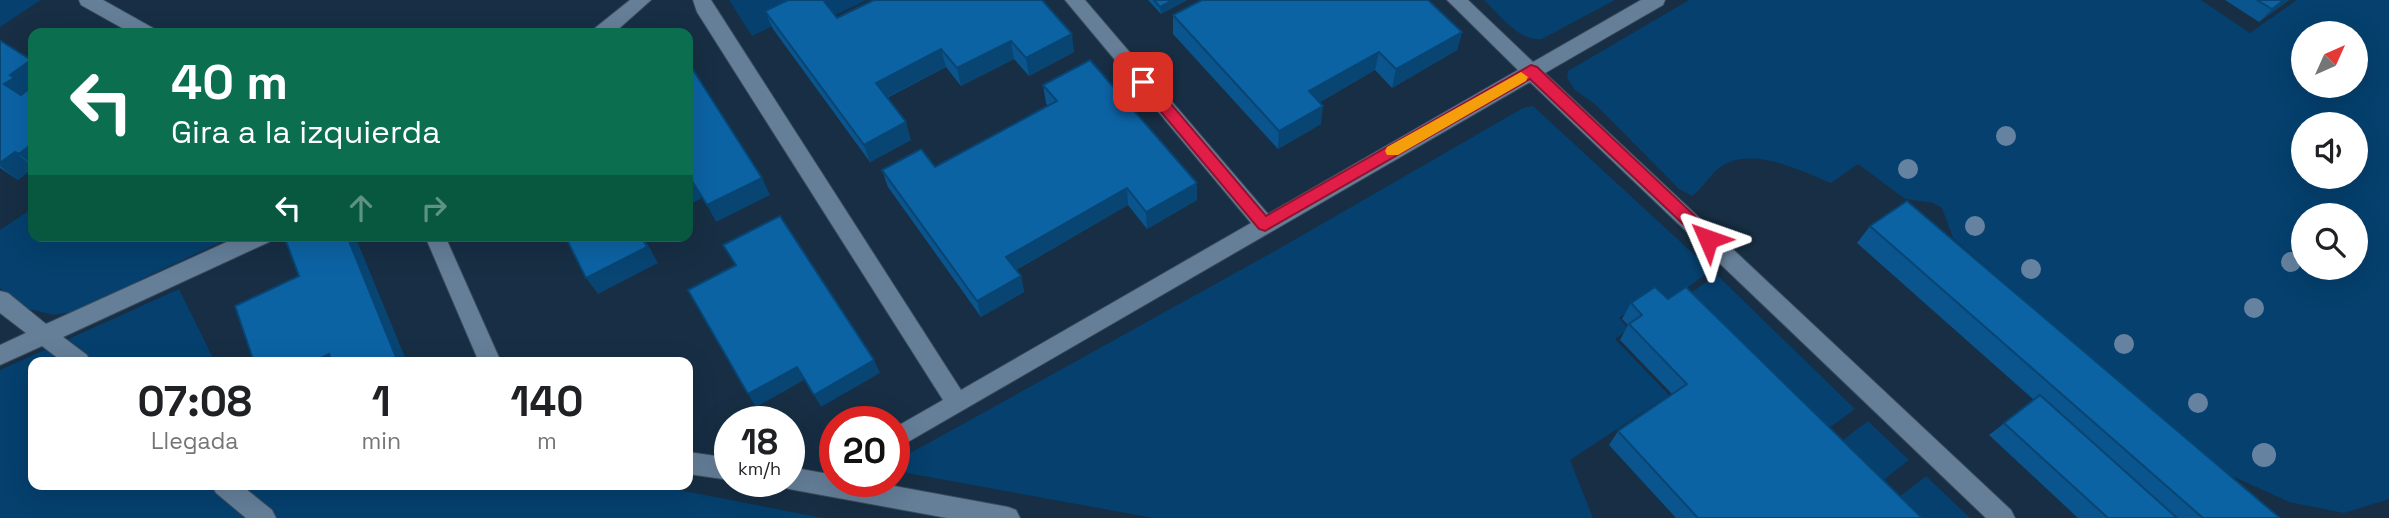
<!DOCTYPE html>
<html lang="es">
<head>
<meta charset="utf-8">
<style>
  :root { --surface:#fff; --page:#f2f2f2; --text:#202124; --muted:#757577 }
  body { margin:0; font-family:"Space Grotesk",sans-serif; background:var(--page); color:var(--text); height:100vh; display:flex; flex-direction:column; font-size:26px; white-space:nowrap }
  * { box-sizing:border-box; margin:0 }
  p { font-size:23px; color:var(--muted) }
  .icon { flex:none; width:38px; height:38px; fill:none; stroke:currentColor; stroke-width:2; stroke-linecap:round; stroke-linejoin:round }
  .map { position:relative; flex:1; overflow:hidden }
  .drawer { position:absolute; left:28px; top:357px; width:665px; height:133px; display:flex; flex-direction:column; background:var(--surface); border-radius:14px; box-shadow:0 7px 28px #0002 }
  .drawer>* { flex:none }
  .hud { position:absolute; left:28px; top:28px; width:665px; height:214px; border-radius:14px; box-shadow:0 7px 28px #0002; background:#0b6e4f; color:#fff; overflow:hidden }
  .needle { width:46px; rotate:45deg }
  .buttons { position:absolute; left:2291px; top:21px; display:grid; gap:14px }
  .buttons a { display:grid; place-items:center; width:77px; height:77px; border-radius:50%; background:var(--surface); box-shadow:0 7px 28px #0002; font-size:35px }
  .speed { position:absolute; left:714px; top:406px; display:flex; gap:14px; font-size:35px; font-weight:700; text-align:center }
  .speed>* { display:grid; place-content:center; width:91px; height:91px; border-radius:50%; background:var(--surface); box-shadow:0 7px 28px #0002; line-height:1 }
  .speed small { font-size:18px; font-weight:400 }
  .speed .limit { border:10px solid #d22; background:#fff; color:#111 }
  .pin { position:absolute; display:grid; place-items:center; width:60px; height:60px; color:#fff; margin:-30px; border-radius:14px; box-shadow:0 4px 10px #0006 }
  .me { position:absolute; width:77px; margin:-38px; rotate:313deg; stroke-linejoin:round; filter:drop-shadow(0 0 5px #0008) }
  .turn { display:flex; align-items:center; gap:24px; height:147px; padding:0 28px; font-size:32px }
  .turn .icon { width:91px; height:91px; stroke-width:2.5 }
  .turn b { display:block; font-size:49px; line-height:60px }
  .lanes { display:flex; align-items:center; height:66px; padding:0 28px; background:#0003; justify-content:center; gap:35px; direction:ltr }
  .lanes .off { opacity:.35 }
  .eta { display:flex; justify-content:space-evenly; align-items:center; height:119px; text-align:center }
  .eta b { font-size:42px; font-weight:700; line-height:49px }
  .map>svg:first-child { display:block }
</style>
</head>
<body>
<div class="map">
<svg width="2389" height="518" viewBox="0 0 2389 518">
  <rect width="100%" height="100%" fill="#172e44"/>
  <!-- green -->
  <path fill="#05406e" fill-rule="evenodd" d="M0,0H41L0,27Z
    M729,0H867L835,15L824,2L752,36Z
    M1484,0H1615L1542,39C1519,42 1500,15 1484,0Z
    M1689,0H2201L2250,33L2297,0H2389V499L2344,513L2289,502L2221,471L1953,238L1942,208L1933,203L1905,199L1858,164L1831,183C1801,171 1750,144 1719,168C1709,176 1703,188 1692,196L1679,189L1596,105L1575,90L1567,78L1568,71ZM2303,33H2356V86H2303ZM2303,124H2356V177H2303ZM2303,215H2356V268H2303Z
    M1533,106L1711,270L1657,311L1646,299L1619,318L1629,329L1615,339L1669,395L1570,460L1593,518H1153L907,473L901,468V461L905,456L1275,251L1523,108Z
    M33,208V236H234L146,277L86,309L54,315L21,307L0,288V230Z
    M1717,275L1855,409L1814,439L1677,302Z
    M179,289L215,362H33V485H653L823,518H0V370Z
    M1868,421L1909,460L1868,492L1827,452Z
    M1926,476L1970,518H1895L1885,508Z"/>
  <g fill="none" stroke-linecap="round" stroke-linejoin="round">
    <defs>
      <path id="minor" d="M79,0H103L153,28L155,33H131L81,5Z
        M630,0H651L614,33H593L595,28Z
        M693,0H711L961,390L1251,223L1065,0H1085L1268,214L1518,70L1447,0H1468L1533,62L1641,0H1665L1663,5L1545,73L2011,510L2015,518H1986L1530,82L894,450V428L943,400L697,12Z
        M240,236H272L269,242L63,337L87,355L90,362H63L42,346L0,365V345L26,333L0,313V291L8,293L46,324Z
        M425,236H445L501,362H479Z
        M688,452L730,458V480L688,474Z
        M789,467L835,475V481H867L1008,507L1016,510L1020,518H947L789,489L781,486L779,481H789Z
        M212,485H241L272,510L276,518H246L216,493Z"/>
    </defs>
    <!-- minor casing -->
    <use href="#minor" stroke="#3a4b5c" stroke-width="2"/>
    <!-- minor -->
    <use href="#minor" fill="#657f99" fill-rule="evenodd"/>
  </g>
  <!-- trees -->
  <g fill="#6583a0">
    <circle cx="2006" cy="136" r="10"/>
    <circle cx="1908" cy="169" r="10"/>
    <circle cx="1975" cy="226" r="10"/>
    <circle cx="2291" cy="262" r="10"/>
    <circle cx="2031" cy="269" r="10"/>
    <circle cx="2254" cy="308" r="10"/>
    <circle cx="2124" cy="344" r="10"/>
    <circle cx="2198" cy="403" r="10"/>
    <circle cx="2264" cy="455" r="12"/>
  </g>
  <!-- wall -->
  <path fill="#0a558d" d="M874,0L1074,52L1029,76L1014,59L961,86L946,67L887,98L911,140L870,162L773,29L765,11L837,18Z
    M1148,0H1187L1161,14Z
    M2225,0H2289L2259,22Z
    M1173,15L1462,32L1457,50L1392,88L1375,70L1320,102L1321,124L1278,149L1173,34Z
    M0,42L33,62V88L32,89L33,90V168L18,180L0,168Z
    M1043,85L1197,200L1147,229L1128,205L1016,270L1021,276L1024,292L981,317L888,187L882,170L935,167L1048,106L1046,103Z
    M1870,226L2280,518H2078L1989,435L2034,400L1857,243Z
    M1668,299L1922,518H1676L1609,445L1618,431L1672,394L1620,340L1628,325L1622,319L1631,303Z"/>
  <!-- shaded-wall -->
  <path fill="#084573" d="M1173,0H1187L1161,14L1160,7Z
    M2284,0H2289L2259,22L2272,9Z
    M1462,32L1457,50L1392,88L1396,69Z
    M1072,34L1074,52L1029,76L1026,58Z
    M1011,41L1014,59L961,86L957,68Z
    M941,49L946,67L881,100L876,83Z
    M1379,52L1375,70L1307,109L1309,91Z
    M31,60L33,62V88L29,91L23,100L4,84L10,75Z
    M1323,106L1321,124L1278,149L1279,131Z
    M906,122L911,140L870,162L864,145Z
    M33,143V165L19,154Z
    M15,152L33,167V168L18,180L0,166V163Z
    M762,178L770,195L716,222L707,205Z
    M692,181L702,198L688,205V183Z
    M1197,183V200L1147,229L1146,212Z
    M1127,188L1128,205L1010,273L1006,257Z
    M347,236H355L407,362H398Z
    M641,236H643L658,263L598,294L586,278Z
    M1021,276L1024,292L981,317L977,301Z
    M329,354L339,362H312Z
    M874,360L880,373L821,407L814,395Z
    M797,367L804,380L756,407L748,394Z"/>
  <!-- building -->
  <path fill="#0c63a4" stroke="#084573" stroke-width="2" d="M788,0H823L837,18L874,0H1042L1072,34L1026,58L1011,41L957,68L941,49L876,83L906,122L864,145L765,11Z
    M1154,0H1173L1160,7Z
    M1202,0H1428L1462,32L1396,69L1379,52L1309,91L1323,106L1279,131L1173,15Z
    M2257,0H2284L2272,9Z
    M1,41L31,60L10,75L14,78L4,84L21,95L30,88L33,90V143L19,154L15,152L0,163V42Z
    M1090,60L1197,183L1146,212L1127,188L1006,257L1021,276L977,301L882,170L921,149L935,167L1057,101L1043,85Z
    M688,62L762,178L707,205L692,181L688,183Z
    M1907,201L2280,518H2203L1870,226Z
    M780,216L874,360L814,395L797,367L748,394L688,290L736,265L723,245Z
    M284,236H347L398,362H332L329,354L312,362H254L235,306L299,276Z
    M565,236H641L647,247L586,278Z
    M1655,287L1668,299L1686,287L1922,518H1698L1618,431L1687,384L1629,324L1642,315L1631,303Z
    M2040,395L2177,518H2108L2004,423Z"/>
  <!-- route -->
  <path fill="#e11d48" stroke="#92132f" stroke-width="2" d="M1531,65L1537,67L1714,234L1716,239L1714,243H1703L1530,79L1265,231L1259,229L1136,82L1143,76L1149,78L1266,216Z"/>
  <!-- slow -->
  <path fill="#f59e0b" d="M1521,72L1528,77L1526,81L1398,155H1387L1385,151L1387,147Z"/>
</svg>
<div class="buttons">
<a><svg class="needle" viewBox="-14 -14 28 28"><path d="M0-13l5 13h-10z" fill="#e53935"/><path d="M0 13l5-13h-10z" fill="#757577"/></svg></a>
<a><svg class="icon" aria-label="sound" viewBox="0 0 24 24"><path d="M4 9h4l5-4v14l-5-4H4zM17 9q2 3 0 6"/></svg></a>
<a><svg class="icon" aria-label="search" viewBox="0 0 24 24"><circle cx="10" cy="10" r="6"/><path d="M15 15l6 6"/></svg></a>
</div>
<div class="speed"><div>18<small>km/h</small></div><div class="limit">20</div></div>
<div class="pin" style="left:1143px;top:82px;background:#d93025"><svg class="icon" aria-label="arrive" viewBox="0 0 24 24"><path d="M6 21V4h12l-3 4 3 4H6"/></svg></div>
<svg class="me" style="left:1708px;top:239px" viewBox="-20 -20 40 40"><path d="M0-17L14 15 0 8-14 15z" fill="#e11d48" stroke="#fff" stroke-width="4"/></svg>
<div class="hud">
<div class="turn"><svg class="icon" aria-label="left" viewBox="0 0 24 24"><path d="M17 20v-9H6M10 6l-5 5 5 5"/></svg><div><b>40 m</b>Gira a la izquierda</div></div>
<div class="lanes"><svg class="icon" aria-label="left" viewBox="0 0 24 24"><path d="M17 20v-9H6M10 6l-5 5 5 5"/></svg><svg class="icon off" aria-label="ahead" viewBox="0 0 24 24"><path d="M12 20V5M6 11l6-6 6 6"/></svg><svg class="icon off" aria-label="right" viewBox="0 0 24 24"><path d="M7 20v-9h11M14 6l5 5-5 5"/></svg></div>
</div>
<section class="drawer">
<div class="eta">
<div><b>07:08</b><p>Llegada</p></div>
<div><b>1</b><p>min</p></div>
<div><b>140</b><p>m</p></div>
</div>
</section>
</div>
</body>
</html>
